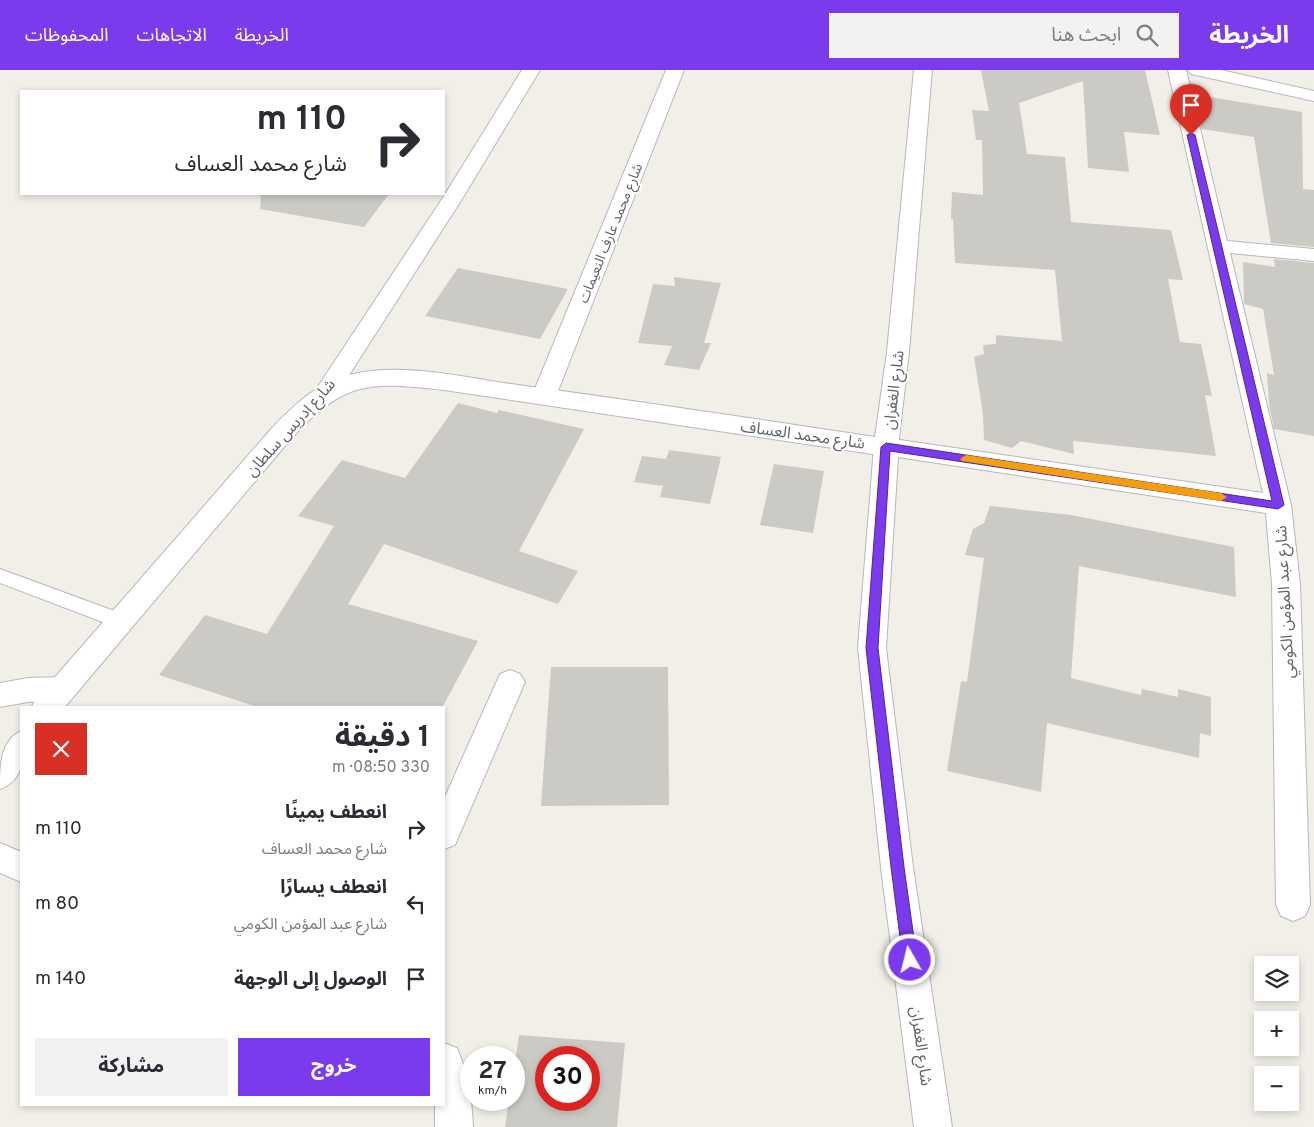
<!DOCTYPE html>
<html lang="ar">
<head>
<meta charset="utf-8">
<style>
  :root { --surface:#fff; --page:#f2f2f3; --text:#2b2b33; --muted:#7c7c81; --accent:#7c3aed }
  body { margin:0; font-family:Overpass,"Noto Sans Arabic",sans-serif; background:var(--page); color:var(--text); direction:rtl; height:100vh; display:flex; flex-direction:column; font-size:19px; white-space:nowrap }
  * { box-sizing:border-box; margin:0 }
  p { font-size:16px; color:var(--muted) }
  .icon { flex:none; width:28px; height:28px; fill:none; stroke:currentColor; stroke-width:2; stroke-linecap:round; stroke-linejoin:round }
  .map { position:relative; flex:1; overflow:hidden; direction:ltr }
  .details { position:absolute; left:20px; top:636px; width:425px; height:400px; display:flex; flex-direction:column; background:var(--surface); border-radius:0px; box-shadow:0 2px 8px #0003; direction:rtl }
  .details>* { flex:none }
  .guide { position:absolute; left:20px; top:20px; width:425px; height:105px; border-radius:0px; box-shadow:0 2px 8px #0003; direction:rtl; background:#fff; color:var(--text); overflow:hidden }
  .fabs { position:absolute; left:1254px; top:886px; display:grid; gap:10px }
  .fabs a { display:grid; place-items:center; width:45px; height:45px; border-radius:0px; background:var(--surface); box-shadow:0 2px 8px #0003; font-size:25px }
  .speed { position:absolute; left:460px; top:976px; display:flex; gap:10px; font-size:25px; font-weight:700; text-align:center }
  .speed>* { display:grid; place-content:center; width:65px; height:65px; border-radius:50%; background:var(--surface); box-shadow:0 2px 8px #0003; line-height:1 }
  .speed small { font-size:12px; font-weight:400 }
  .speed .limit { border:8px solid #d22; background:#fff; color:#111 }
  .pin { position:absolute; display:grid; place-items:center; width:42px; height:42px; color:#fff; margin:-51px -21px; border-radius:50% 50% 50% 0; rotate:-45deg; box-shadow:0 0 5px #0007 }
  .pin .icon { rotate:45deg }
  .me { position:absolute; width:55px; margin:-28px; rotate:352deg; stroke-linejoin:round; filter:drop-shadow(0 0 4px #0008) }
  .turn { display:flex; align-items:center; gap:18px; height:105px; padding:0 15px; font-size:22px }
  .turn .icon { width:65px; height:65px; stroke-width:2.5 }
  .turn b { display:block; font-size:35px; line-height:42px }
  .round { display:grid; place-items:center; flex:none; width:52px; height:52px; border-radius:0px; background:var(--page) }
  .summary { display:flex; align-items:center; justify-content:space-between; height:85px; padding:0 15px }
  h1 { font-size:30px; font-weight:700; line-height:38px }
  .cta { display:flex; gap:10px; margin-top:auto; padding:10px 15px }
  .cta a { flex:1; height:58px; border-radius:0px; background:var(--accent); color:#fff; font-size:20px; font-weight:700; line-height:58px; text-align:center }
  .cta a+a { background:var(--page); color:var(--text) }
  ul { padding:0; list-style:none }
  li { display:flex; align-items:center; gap:15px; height:75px; padding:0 15px }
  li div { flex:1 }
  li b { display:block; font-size:19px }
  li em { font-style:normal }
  header { display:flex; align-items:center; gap:30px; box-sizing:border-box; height:70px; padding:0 25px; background:var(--accent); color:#fff }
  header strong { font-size:24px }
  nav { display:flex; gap:28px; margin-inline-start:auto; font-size:18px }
  .search { width:350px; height:45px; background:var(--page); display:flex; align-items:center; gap:12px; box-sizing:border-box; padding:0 18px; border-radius:0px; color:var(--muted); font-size:19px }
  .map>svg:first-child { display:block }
</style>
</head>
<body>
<header>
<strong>الخريطة</strong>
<div class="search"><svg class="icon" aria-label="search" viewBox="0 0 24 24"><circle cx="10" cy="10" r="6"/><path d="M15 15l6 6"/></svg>ابحث هنا</div>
<nav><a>الخريطة</a><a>الاتجاهات</a><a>المحفوظات</a></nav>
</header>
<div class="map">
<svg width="1314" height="1057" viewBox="0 0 1314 1057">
  <rect width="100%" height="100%" fill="#f1efe8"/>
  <!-- building -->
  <path fill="#cccac5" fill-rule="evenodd" d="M981,0H1145L1160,65L1124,62L1129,102L1088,98L1083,11L1019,33L1027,84L1065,87L1071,152L1171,160L1183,210L1168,209L1180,272L1201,274L1212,326L1205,325L1216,386L1073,371L1074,384L1021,371L1012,378L984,370L983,344L974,287L984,284L983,275L996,274V265L1062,271L1055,200L955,193L953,149H951L952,122L983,125L982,70H976L972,40L989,41Z
    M1203,26L1302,42L1303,119L1314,120V177L1271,173L1254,67L1202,59L1200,51Z
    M261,124H389L364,157L260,139Z
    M1274,189L1314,193V366L1274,359L1269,334L1267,303L1274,305L1263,239L1244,234L1243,192L1275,197Z
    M458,198L568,219L540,269L425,246Z
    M674,207L721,213L704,273H711L699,300L664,295L672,276L638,273L653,214L675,216Z
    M458,333L497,343L499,340L584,359L519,481L578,501L558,534L384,474L348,534L478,571L442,638H261L159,605L205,545L267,564L334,456L298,446L342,390L405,408Z
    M669,380L721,387L710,434L660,427L663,416L634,412L642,386L666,389Z
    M774,394L824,401L813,463L760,455Z
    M990,436L1071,445L1234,477L1236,527L1079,496L1071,608L1141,625L1142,619L1178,627V619L1211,627V666L1200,663L1199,688L1047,653L1041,722L947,701L961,611L967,612L984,488L965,485L973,459L984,453Z
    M551,597H668L669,735L541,736Z
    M519,965L625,973L617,1057H505L509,1030H514V999ZM546,988H589V1030H546Z"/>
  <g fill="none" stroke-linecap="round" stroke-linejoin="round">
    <defs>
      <path id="service" d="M0,499L128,546L131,551L128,556L121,559L0,513Z"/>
      <path id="minor" d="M522,0H540L462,129L335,327L327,329L319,327L315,321L319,315L442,129Z
        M666,0H684L556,326L552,332L544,334L536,332L532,326Z
        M1168,0H1186L1227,171L1314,179V191L1230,183L1291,435L1300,514L1310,835L1305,846L1293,851L1281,846L1276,835L1272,514L1266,443L898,387L886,578L913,797L952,1057H914L881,797L858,578L874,377L877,371L886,368L1263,423Z
        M1188,0H1221L1314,21V31L1191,4Z
        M510,600L520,604L525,612L455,775L444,779V729L500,604Z
        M61,607L71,610L76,619L71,628L61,631L28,632L0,637V613L28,608Z
        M0,773L21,782V812L0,803Z
        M444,973L457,978C468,1004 472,1029 473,1057H435V1035H444Z"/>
      <path id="tertiary" d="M914,0H932L909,282L898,377L895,383L886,386L444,320C366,311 344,311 290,370L64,638H31L36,629L272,358C296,333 318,312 353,304C406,292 465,308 518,315C637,331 756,349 875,367L887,282Z
        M21,661C23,685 26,710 0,719C0,696 0,671 21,661Z"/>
    </defs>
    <!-- service casing -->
    <use href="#service" stroke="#b5b8bc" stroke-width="2"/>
    <!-- minor casing -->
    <use href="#minor" stroke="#b5b8bc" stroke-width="2"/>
    <!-- tertiary casing -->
    <use href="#tertiary" stroke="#b5b8bc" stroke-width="2"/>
    <!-- service -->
    <use href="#service" fill="#fff" fill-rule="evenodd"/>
    <!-- minor -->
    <use href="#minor" fill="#fff" fill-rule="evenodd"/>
    <!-- tertiary -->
    <use href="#tertiary" fill="#fff" fill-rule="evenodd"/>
  </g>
  <!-- route -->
  <path fill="#7c3aed" stroke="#51269a" d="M1191,63L1195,65L1284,435L1278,439L890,381L878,578L904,797L917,890L915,895L910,897L905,895L903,890L891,797L866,578L881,377L886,373L1272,431L1187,65Z"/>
  <!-- slow -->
  <path fill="#f59e0b" d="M966,385L1221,423L1227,427L1221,431L962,391L960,389Z"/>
  <g text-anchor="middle" stroke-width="4.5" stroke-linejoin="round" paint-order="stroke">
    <!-- far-street labels -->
    <g font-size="14" fill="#5f6368" stroke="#fff">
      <text transform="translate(610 163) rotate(-68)" y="5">شارع محمد عارف النعيمات</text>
    </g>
    <!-- street labels -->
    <g font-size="16" fill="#5f6368" stroke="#fff">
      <text transform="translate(893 320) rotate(-83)" y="6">شارع الغفران</text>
      <text transform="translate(290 357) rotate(-48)" y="6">شارع إدريس سلطان</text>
      <text transform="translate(803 364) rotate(8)" y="6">شارع محمد العساف</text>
      <text transform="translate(1284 532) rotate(-93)" y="6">شارع عبد المؤمن الكومي</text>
      <text transform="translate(922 976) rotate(82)" y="6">شارع الغفران</text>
    </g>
  </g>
</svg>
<div class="fabs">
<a><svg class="icon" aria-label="layers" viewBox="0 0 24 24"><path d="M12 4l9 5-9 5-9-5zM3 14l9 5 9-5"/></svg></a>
<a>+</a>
<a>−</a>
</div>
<div class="speed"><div>27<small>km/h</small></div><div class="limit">30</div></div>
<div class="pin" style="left:1191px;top:65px;background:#d93025"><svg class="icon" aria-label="arrive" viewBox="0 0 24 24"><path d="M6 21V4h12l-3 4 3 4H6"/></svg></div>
<svg class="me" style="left:910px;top:890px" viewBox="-20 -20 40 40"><circle r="17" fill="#7c3aed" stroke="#fff" stroke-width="3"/><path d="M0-11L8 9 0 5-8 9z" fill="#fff"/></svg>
<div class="guide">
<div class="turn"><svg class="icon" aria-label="right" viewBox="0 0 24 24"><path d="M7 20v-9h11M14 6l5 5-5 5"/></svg><div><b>110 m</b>شارع محمد العساف</div></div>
</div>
<section class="details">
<div class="summary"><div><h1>1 دقيقة</h1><p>330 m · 08:50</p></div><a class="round" style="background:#d93025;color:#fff"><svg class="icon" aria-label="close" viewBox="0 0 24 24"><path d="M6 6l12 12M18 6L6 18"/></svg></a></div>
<ul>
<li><svg class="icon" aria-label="right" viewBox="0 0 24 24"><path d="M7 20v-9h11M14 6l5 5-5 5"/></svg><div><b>انعطف يمينًا</b><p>شارع محمد العساف</p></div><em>110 m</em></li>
<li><svg class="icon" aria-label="left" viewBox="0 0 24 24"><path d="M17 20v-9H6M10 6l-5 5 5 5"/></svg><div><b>انعطف يسارًا</b><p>شارع عبد المؤمن الكومي</p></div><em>80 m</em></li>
<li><svg class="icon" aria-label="arrive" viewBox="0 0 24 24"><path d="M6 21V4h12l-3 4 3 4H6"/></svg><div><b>الوصول إلى الوجهة</b></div><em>140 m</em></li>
</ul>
<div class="cta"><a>خروج</a><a>مشاركة</a></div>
</section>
</div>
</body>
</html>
